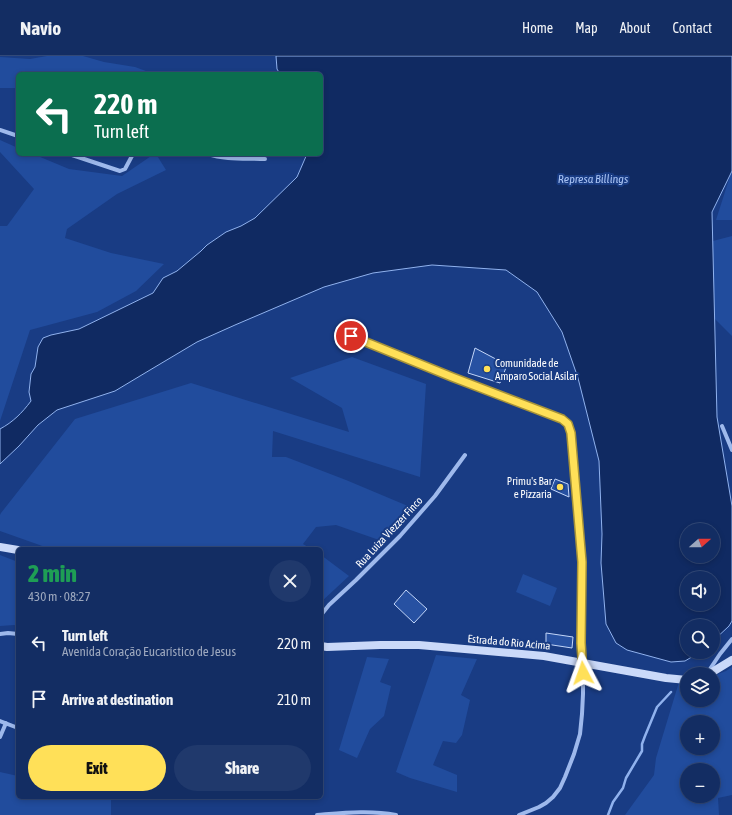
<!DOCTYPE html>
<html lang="en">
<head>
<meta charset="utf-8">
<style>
  :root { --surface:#132d63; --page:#20396c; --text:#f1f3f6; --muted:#9da8be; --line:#324978; --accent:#ffe058 }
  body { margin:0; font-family:"Asap Condensed",sans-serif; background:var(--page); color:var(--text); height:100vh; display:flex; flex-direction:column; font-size:15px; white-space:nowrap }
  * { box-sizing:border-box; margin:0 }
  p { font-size:13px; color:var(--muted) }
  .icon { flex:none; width:22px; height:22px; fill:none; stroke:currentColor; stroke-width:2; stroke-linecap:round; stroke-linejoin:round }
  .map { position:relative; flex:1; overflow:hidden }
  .drawer { position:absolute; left:16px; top:491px; width:307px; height:252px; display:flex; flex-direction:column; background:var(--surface); border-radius:6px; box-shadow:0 2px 6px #0003,0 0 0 1px var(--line) }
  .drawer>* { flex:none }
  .banner { position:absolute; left:16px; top:16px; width:307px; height:84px; border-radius:6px; box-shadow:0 2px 6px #0003,0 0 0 1px var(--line); background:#0b6e4f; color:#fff; overflow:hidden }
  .needle { width:26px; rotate:69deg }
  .buttons { position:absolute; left:680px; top:467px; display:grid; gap:8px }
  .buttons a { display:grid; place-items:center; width:40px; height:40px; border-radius:50%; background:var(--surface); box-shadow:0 2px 6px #0003,0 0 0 1px var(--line); font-size:20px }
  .pin { position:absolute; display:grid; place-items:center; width:34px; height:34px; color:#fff; margin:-17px; border:2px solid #fff; border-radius:50%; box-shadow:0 1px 4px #0007 }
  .me { position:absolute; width:44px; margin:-22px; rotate:356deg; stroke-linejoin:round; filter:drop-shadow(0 0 3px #0008) }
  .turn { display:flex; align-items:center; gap:14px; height:84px; padding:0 12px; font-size:18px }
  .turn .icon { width:52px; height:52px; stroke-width:2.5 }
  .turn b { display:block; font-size:28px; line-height:34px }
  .round { display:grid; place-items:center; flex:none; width:42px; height:42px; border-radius:21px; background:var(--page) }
  .headline { display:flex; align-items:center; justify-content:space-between; height:68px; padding:0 12px }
  h1 { font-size:24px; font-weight:800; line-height:30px; color:#1e9e55 }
  .action { display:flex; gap:8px; margin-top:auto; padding:8px 12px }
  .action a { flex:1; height:46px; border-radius:24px; background:var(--accent); color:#111; font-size:16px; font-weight:800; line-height:46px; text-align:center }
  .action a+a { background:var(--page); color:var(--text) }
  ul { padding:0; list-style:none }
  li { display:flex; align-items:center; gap:12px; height:56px; padding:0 12px }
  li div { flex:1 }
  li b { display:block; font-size:15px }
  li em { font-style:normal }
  header { display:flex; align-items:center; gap:24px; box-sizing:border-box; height:56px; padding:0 20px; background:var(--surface); border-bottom:1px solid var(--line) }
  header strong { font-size:19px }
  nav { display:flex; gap:22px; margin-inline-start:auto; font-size:14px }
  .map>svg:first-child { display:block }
</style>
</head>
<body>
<header>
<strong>Navio</strong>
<nav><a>Home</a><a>Map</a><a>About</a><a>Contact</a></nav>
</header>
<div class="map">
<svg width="732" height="759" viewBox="0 0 732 759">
  <rect width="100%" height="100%" fill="#193c84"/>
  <!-- green -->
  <path fill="#214c9d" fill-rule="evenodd" d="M47,0H83L104,6L135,11L154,18H18V32H0V1L30,3Z
    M0,84L18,92V98H33L69,113L122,120L154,98H156L166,114L117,138L67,173L65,182L111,197L164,208L136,235L97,256L30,274L0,365V170H7L34,133L0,96Z
    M732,114V164H716Z
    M732,180V280L711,259L713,185Z
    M352,301L426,328L420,421L273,375L272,401H286L346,424L415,453L382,485L336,469L316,471L303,488L311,493H49L48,492L0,475V459L1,457L75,363L191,327L349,376L342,352L290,322Z
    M0,499L18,506V570L14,569L0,570Z
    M321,499L349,520L321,546Z
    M523,518L557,532L550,550L516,536Z
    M436,599L477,603L461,639L470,644L462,679L456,687L443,685L433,709L457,719V736L410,722L396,716Z
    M367,601L389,603L380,626L391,630L384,660L370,673L357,702L339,694Z
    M732,611V739L718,742L719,759H625L654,719L656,702L679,626L687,625V644H713V620L726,615ZM687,666H713V692H687ZM687,714H713V740H687Z
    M0,716L18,720V741H111V759H0Z"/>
  <!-- water -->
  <path fill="#102a62" stroke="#90b2ee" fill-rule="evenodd" d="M276,0H732V115L712,156L717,361L732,450V565L729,570L713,585V570H687V596H700L685,605L671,606L627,594L616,587L606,568L601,507L602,478L599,405L578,322L562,276L537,236L506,214L432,209L373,217L324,231L235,269L197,286L150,314L115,335L57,354L38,369L19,390L0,408V373C13,366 22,357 31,345L29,336L31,318L35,311L38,291L43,282L51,279L79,273L153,237L163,222L177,215L201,195L207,189L226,176L241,170L255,162L297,121L307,98H321V18H280L277,13ZM687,474H713V500H687ZM687,522H713V548H687Z"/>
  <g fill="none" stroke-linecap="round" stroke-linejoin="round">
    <!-- stream -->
    <path stroke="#90b2ee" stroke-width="2.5" d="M608,759L613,746L623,732L626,722L642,695V688L645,680L657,651L671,636"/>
  </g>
  <!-- building -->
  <path fill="#2751a2" stroke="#c3d6f9" d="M475,292L507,309L500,327L468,317Z
    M555,423L568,428L569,441L551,433Z
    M406,534L427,553L414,567L394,548Z
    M546,577L573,581L572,592L546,588Z"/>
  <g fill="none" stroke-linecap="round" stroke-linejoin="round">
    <!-- minor -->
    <path stroke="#9eb9ec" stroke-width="4" d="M0,74L18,80
      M69,98L120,115L125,113L133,98
      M208,98C225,104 247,102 265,103
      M351,281L452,321L562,363C568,367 569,371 571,377L582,506L581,587L583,617V638L582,658L580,678L574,698L565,721L560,732L553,741L546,747L539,751L519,759
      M722,370L732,394
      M321,559L329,549L356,524L400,480L435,440L465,399
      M0,578L8,577L18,578
      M708,616L720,598L732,583
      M0,665L18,672
      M0,681L6,667
      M317,759C343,757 370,754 396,759"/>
    <!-- secondary -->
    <path stroke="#cad9f9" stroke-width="8" d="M0,491L18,494
      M321,590L327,591L380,589H419L544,600L666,622L687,624
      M709,618L732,604"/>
  </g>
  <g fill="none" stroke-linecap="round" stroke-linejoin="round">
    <defs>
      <path id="route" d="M351,280L452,321L562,363L568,368L571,377L582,506L581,587L583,617"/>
    </defs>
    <!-- route casing -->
    <use href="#route" stroke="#a69239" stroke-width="10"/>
    <!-- route -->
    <use href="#route" stroke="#ffe058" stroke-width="7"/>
  </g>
  <!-- markers -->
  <g fill="#ffe058" stroke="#193c84" stroke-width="1.5">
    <circle cx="487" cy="313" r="4"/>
    <circle cx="560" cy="431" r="4"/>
  </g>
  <g text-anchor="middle" stroke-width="4" stroke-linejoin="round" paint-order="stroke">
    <!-- poi labels -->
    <g font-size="11" fill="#fff" stroke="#193c84" text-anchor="start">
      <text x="495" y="311">Comunidade de<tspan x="495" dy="13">Amparo Social Asilar</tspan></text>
      <text x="552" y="429" text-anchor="end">Primu's Bar<tspan x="552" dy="13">e Pizzaria</tspan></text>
    </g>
    <!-- street labels -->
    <g font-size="11" fill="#fff" stroke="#193c84">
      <text transform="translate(389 476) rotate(-47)" y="4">Rua Luiza Viezzer Finco</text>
      <text transform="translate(509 586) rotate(5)" y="4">Estrada do Rio Acima</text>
    </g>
    <!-- water labels -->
    <g font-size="12" font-style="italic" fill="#a9c3f4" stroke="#193c84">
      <text x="593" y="127">Represa Billings</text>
    </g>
  </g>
</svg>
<div class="buttons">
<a><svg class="needle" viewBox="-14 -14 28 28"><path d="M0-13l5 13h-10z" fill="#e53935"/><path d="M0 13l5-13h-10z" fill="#9da8be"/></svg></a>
<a><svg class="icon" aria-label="sound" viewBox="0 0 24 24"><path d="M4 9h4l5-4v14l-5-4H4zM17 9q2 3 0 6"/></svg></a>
<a><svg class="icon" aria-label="search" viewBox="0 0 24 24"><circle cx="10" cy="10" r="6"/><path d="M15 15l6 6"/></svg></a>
<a><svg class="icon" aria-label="layers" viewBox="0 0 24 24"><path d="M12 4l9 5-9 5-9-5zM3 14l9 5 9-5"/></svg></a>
<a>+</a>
<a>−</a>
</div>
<div class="pin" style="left:351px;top:280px;background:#d93025"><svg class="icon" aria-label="arrive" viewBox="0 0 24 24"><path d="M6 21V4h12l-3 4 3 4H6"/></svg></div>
<svg class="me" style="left:583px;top:617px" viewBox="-20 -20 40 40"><path d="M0-17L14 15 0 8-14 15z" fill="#ffe058" stroke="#fff" stroke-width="4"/></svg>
<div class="banner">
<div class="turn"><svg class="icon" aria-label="left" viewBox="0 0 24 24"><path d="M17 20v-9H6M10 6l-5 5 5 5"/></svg><div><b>220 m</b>Turn left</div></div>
</div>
<section class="drawer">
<div class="headline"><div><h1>2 min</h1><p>430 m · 08:27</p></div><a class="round"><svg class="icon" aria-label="close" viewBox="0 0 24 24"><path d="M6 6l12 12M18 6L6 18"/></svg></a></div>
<ul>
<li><svg class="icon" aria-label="left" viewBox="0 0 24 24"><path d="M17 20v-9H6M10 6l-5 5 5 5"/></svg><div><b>Turn left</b><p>Avenida Coração Eucarístico de Jesus</p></div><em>220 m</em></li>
<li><svg class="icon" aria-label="arrive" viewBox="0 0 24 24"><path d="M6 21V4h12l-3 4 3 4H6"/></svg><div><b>Arrive at destination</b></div><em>210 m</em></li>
</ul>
<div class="action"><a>Exit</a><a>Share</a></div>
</section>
</div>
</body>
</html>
